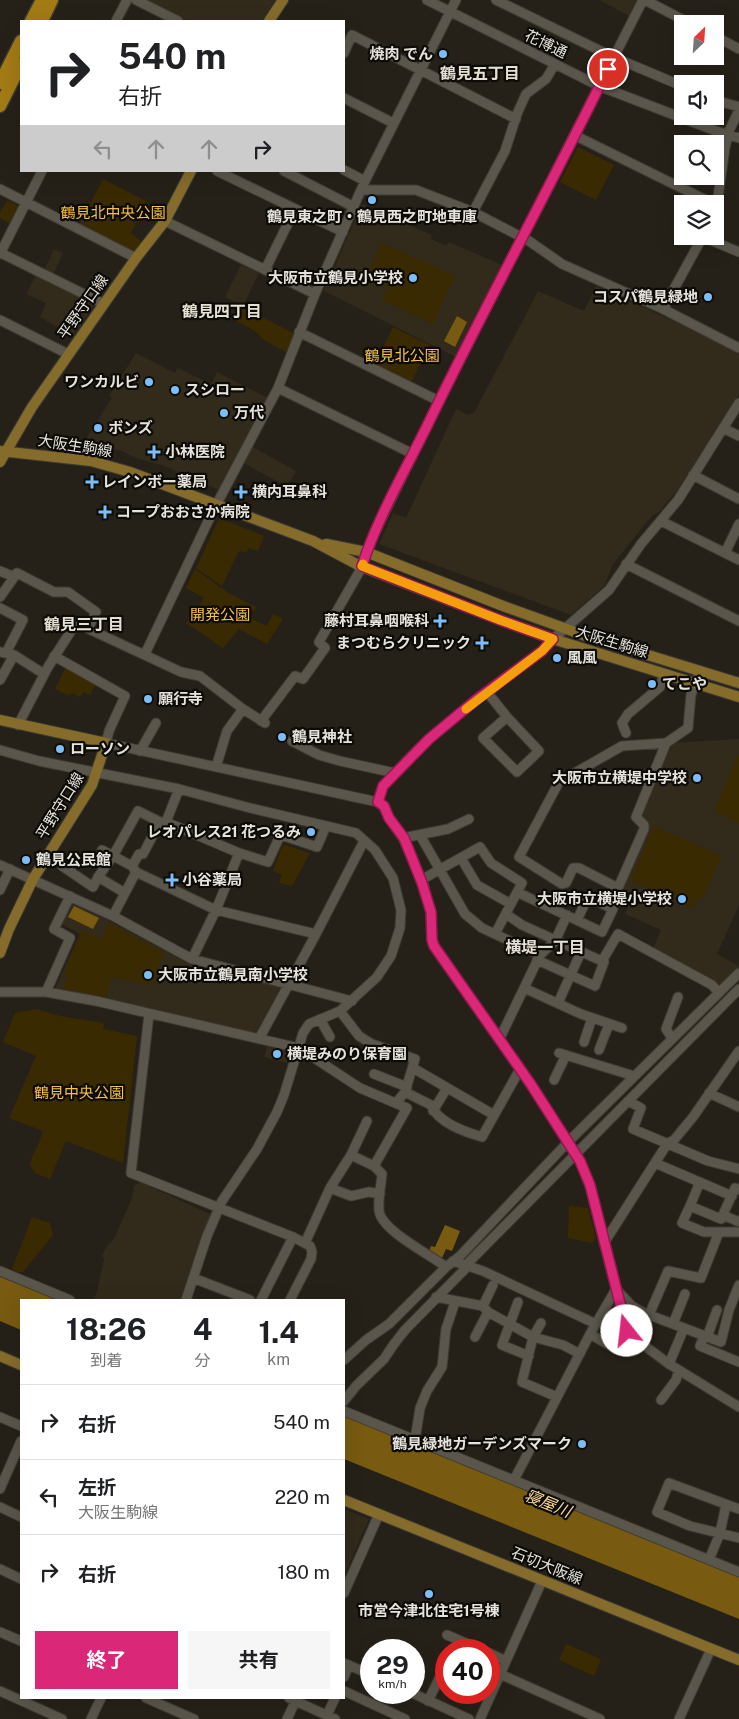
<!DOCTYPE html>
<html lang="ja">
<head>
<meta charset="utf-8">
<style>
  :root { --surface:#fff; --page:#f6f6f6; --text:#202124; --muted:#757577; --line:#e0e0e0; --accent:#db2777 }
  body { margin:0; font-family:"Public Sans","Noto Sans JP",sans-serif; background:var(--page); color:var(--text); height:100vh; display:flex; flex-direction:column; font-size:19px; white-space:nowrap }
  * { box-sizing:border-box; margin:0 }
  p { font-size:16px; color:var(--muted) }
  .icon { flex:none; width:28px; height:28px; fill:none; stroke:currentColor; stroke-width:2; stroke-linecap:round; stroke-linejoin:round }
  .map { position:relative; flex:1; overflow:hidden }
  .side { position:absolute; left:20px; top:1299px; width:325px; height:400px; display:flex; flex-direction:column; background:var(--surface); border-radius:0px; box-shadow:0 5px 20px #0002 }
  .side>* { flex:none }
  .hud { position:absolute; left:20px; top:20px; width:325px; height:152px; border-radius:0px; box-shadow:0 5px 20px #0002; background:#fff; color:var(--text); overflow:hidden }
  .needle { width:32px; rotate:25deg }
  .buttons { position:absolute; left:674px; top:15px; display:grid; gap:10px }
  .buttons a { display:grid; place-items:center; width:50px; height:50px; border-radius:0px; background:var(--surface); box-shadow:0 5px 20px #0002; font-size:25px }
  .speed { position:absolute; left:360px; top:1639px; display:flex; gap:10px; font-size:25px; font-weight:700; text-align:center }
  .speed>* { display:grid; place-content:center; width:65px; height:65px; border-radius:50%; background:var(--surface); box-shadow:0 5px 20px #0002; line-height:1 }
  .speed small { font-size:12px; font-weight:400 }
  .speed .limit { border:8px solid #d22; background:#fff; color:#111 }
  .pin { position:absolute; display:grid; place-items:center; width:42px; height:42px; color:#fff; margin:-21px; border:2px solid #fff; border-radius:50%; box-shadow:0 1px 5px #0007 }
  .me { position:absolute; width:55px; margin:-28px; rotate:344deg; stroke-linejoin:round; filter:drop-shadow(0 0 4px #0008) }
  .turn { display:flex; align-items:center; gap:18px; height:105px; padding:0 15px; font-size:22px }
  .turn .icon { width:65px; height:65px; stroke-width:2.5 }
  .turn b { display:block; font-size:35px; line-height:42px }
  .lanes { display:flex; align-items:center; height:48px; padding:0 15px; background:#0003; justify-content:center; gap:25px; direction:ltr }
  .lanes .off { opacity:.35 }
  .eta { display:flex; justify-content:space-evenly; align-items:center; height:85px; text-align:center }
  .eta b { font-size:30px; font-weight:700; line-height:35px }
  .action { display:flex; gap:10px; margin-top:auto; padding:10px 15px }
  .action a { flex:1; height:58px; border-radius:0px; background:var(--accent); color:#fff; font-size:20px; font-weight:700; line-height:58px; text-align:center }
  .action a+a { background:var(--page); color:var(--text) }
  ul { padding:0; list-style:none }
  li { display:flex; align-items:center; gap:15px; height:75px; padding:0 15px; border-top:1px solid var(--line) }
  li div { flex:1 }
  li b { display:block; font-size:19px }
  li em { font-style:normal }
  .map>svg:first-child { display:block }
</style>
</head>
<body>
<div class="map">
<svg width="739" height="1719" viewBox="0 0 739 1719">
  <rect width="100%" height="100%" fill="#262118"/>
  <!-- built -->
  <path fill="#322a1b" d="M146,0H275L262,21H188Z
    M599,0H637L629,16Z
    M362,204L432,235L431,239L446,246L449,242L502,265L456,357L324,291Z
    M54,249L63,253L53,275L44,270Z
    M241,265L259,273L243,306L225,297Z
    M36,275L91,302L93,307L73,336L40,317L46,303L26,294Z
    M596,286L726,345L739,353V394L678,489L660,511L651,517L613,564L604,586L571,615L379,544L393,513L406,518L456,409L468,415L474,413L538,291L584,311Z
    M136,353L175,373L178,368L211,384L217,372L268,398L221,491L165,466L139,459L119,450L82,445L112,398L109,396Z
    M251,446L296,471L287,487L242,462Z
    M739,739V905L717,954L739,966L719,986L653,948L661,930L625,914L630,903L619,894L647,830L641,814L671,743Z
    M71,901L190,964L281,986L256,1033L55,989L80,934L60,923Z
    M267,1046L290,1051L287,1063L264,1057Z
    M140,1182L212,1215L184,1300H93L97,1291L104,1259L102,1255L107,1246L114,1239L132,1198L134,1186Z
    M344,1509L369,1519L344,1576Z"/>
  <!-- green -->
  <path fill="#3a2a02" d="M578,147L614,165L596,200L560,182Z
    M103,179L146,201L131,233L142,242L135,250H131L79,225Z
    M7,200L18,206L9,223L0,218V213Z
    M382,243L455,276L433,324L382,300L388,286L367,276Z
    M232,302L295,334L286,352L264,340L255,331L235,320L240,309L231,305Z
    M393,327L430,345L410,385L374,367Z
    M222,519L264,536L258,551L248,548L247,552L239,551L222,586L196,568L218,521Z
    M195,569L227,592L256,607L254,611L249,609L245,616L267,626L273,614L283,619L267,644L239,629L223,648L186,623L204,598L186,588Z
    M66,667L96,683L90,695L83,692L80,697L71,693L69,696L55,689Z
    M739,753V823L714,811Z
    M654,826L722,856L703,898L699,897L694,909L630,880Z
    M285,845L310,853L292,886L279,883L282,875L273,871L282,846Z
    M109,923L164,953L152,986L111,977L107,997L63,989L68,976L64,974L82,930L101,939Z
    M36,1009L60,1016L104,1023L103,1029L137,1036L123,1163L66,1141L50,1179L35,1173L30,1165L32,1157L37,1147L43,1131L9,1118L36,1056L3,1042L15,1013Z
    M569,1206L588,1208L596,1238L592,1243L568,1238Z
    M32,1217L50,1223L53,1235L23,1272H18L12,1269Z
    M566,1644L601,1659L594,1676L559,1660Z"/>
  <!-- water -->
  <path fill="#785b11" d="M457,316L467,322L455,347L444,341Z
    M74,906L99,918L93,929L68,917Z
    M445,1225L460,1231L452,1251L446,1249L442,1258L429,1252L431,1246L435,1247Z
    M0,1275L60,1300H21V1330L0,1321Z
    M344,1415L739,1576V1619L344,1459Z"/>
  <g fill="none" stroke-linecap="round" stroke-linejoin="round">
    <defs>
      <path id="minor" d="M136,0L178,21
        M427,0L599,86L716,131L739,138
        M496,0L613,57L682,86
        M645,0L691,24
        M116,21L127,0
        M715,36L739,49
        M344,53L352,35L516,119
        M344,98L393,123
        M715,100L739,107
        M574,135L714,204
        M344,170L365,181
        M217,171L343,232
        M284,171L354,207
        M0,189L136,258
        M362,190H416L473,212L529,241L562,264L663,309L739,348
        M715,206L718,197L725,148L729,131L739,110
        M473,212L505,151L517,114L526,94L546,79L555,64
        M165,221L315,294
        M703,237L739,252
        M1,253L104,304
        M0,254L42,171
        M265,270L295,209
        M663,309L703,236
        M0,320L68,354
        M299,332L439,401
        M278,388L413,454
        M723,428L739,436
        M693,475L739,499
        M661,521L739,560
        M725,553L739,524
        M626,564L739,621
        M0,571L12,576L17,573L54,592H68L96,612L88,629
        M0,597L17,573
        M0,608L23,620L6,653
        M0,652L14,655L44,674
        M145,654L213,511L278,388L315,294L365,181L456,0
        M54,656L125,696L109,731L106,743L378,802L383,806L389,818L403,838L423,883L431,912L432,939L434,946L530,1083L580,1161L590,1185L627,1331L633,1337L669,1364L739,1407
        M0,680L14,655
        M487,692L507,717L539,751L517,772L483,738L507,717
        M261,721L295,676L303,679L325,648L319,642L362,567L366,552L382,518L439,401L643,0
        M18,725L48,667L76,623L181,672L200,676L243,709L265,723
        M626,733L622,723L628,714L660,687L664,674
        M292,741L319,755L340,761L395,773
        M666,743L622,746L559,782L519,857L562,884L566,883L573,868H579L618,888L644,829V825L636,817L666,743L688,728L691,695L700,671
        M0,750L39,761L179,789L250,808L356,833L375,850L393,878L401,910L400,928L391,956L377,977L340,1011L309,1024L303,1033L284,1095L277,1112L257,1149L222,1201L207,1236L186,1300
        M140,751L156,723
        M216,767L227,731L243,709
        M378,802L383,786L391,777L429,739L477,699L542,651L553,639L609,590L641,544L678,500L739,403
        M166,822L179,789
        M420,835L465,914L482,928L540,955
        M403,838L448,829L469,819
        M102,850L132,866
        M461,858L477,885L511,904
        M0,865L113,916L192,959L352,1001
        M62,866L93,887L98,877L113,856L138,811L160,822
        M136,872L216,910L316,934L364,841
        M98,877L125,893
        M421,880L480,847L491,863L522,883L495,934
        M0,890L10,869
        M517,892L521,894L602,932L613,909L588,897L577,920
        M506,914L522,925L604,962L595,986L537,960
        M113,916L136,872L132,866L139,854H143L160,822H166L239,853L268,862L279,838L284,836L317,847L326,826
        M192,959L216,910L239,853
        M602,961L618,934L712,985L719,993
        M524,988L581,1014L622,1028
        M0,992H46L96,1001L299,1048L360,1088L407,1108L374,1166L382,1174C381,1186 378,1198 379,1210C380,1230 431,1255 446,1267
        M46,992L70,938L54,929L70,896
        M558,1003L581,952
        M340,1011L359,1036L372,1044L415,1059L405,1092L396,1103
        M149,1014L131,1173L293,1237L310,1246L312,1252L311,1259L290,1300
        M320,1019L330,1037
        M672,1038L666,1029L678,997
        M259,1039L316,934
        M499,1040L540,955L555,941L567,915
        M584,1042L592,1018
        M599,1050L609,1024
        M559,1053L634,1076
        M413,1068L494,1115
        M374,1074L407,1087
        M554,1080L566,1055
        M405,1092L431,1105C438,1123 465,1132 482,1137L520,1069
        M709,1093L739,1107
        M628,1101L641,1108L633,1129L708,1161L739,1169
        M433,1111L447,1088
        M351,1155L374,1166
        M655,1163L732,1196
        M700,1182L690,1206L721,1219L735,1188L739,1190
        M330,1188L351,1196L369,1192L380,1194
        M690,1206L682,1223L704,1232H719
        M723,1215L739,1222
        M305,1243L330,1188L351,1155L367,1121
        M604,1243L667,1144L674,1140L693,1117L739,1051
        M453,1261L483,1271L596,1324
        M0,1271L70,1300
        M193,1278L250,1300
        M436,1297L483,1306
        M261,1300L293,1237
        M518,1302L502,1345L529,1356
        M488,1312L533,1337L563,1345L580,1354
        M649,1315L668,1271L701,1278L719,1232H739
        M541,1323L533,1337L522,1382L557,1397
        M673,1324L685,1294
        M590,1334L616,1349L621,1350L629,1334
        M704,1336L700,1346L739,1362
        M475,1337L488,1312L483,1306L493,1285
        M707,1337L717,1310
        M344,1360L366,1340L389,1324L446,1267L460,1256L569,1141L739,973
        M669,1364L684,1328
        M661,1400L676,1380L679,1370
        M344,1401L356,1386L384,1359L394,1344L405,1330L467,1267L469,1262L739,989
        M344,1411L739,1572
        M0,1417L21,1426
        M415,1440L420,1408L427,1391L442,1367L446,1329L455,1302
        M514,1480L590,1334L616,1289L632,1306L644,1313L721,1342L729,1310L739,1285
        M0,1489L21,1441
        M0,1507L21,1517
        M739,1509L669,1483L657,1512L690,1526L739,1538
        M709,1560L720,1533L726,1505
        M0,1569L21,1579
        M344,1593L379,1514
        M0,1632L21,1641
        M447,1635L482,1650
        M489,1653L506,1661
        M344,1663L371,1675
        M500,1674L600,1719
        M344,1677L349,1665
        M0,1691L62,1719
        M344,1691L405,1719
        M410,1692L469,1719
        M146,1698L194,1719
        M289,1698L335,1719
        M428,1701L443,1671L446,1672
        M327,1715L335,1698
        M91,1719L101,1698
        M287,1719L297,1698
        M480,1719L542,1581
        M679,1719L711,1649"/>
      <path id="major" d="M269,21L283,0
        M0,451L91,461L130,472L313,541L362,567L500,620L553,639L739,697
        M0,462L32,407L136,258L165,221L191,171
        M326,544L366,552L503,606L586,636L739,683
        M0,720L106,743L92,785L33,879L9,929L0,953
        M0,1356L21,1365
        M344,1500L739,1660"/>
      <path id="highway" d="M31,21L42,0
        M42,21L52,0
        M0,83L21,41
        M0,106L21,64"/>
    </defs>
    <!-- minor casing -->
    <use href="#minor" stroke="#3e3b34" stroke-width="11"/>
    <!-- major casing -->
    <use href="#major" stroke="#3e3b34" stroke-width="12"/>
    <!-- highway casing -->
    <use href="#highway" stroke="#3e3b34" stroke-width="15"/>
    <!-- minor -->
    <use href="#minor" stroke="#5b564b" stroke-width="9"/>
    <!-- major -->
    <use href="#major" stroke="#866c2b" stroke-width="10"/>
    <!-- highway -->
    <use href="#highway" stroke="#a37b15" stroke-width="12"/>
  </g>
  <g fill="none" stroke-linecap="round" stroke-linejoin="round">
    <defs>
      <path id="route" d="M608,69C549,189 485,306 427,426C405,471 377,519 362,566L500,620L553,639L542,651L477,699L429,739L383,786L378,802L384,806L389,818L404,838L422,883L431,912L432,940L434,946L530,1083L580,1161L590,1185L627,1331"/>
    </defs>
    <!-- route casing -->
    <use href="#route" stroke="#8e194d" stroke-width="12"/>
    <!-- route -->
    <use href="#route" stroke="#db2777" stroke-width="9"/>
    <!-- slow -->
    <path stroke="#f59e0b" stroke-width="9" d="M363,564L362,566L500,620L553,639L542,651L466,709"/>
  </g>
  <!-- markers -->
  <g fill="#7bbef8" stroke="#0d0b07" stroke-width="2">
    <circle cx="443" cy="54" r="5"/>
    <circle cx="372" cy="200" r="5"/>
    <circle cx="413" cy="278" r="5"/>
    <circle cx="708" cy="297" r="5"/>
    <circle cx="149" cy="382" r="5"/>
    <circle cx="175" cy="390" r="5"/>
    <circle cx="224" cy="413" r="5"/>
    <circle cx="98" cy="428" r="5"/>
    <path d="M151.5 444.5h5v5h5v5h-5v5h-5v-5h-5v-5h5z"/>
    <path d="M89.5 474.5h5v5h5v5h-5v5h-5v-5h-5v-5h5z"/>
    <path d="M238.5 484.5h5v5h5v5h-5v5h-5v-5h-5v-5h5z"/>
    <path d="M102.5 504.5h5v5h5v5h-5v5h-5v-5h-5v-5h5z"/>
    <path d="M437.5 613.5h5v5h5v5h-5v5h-5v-5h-5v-5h5z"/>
    <path d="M479.5 635.5h5v5h5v5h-5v5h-5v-5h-5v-5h5z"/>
    <circle cx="557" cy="658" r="5"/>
    <circle cx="652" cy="684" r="5"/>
    <circle cx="148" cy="699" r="5"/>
    <circle cx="282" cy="737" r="5"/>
    <circle cx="60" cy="749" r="5"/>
    <circle cx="697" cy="778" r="5"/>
    <circle cx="311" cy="832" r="5"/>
    <circle cx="26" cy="860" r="5"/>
    <path d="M169.5 872.5h5v5h5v5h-5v5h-5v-5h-5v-5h5z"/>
    <circle cx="682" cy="899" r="5"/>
    <circle cx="148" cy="975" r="5"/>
    <circle cx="277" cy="1054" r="5"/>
    <circle cx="582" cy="1444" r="5"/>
    <circle cx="429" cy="1594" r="5"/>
  </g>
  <g text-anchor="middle" stroke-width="4.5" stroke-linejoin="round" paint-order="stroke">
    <!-- street labels -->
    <g font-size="15" fill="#e6e3dc" stroke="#0d0b07">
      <text transform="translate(546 44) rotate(26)" y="5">花博通</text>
      <text transform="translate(83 307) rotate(-55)" y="5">平野守口線</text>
      <text transform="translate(75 446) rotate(9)" y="5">大阪生駒線</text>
      <text transform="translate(612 642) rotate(17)" y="5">大阪生駒線</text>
      <text transform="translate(60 806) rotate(-58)" y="5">平野守口線</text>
      <text transform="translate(547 1566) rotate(22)" y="5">石切大阪線</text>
    </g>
    <!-- poi labels -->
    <g font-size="15" font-weight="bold" fill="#e6e3dc" stroke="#0d0b07" text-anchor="start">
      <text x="433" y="59" text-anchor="end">焼肉 でん</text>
      <text x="372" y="222" text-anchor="middle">鶴見東之町・鶴見西之町地車庫</text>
      <text x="403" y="283" text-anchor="end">大阪市立鶴見小学校</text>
      <text x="698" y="302" text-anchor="end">コスパ鶴見緑地</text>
      <text x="139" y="387" text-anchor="end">ワンカルビ</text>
      <text x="185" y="395">スシロー</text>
      <text x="234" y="418">万代</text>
      <text x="108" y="433">ボンズ</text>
      <text x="165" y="457">小林医院</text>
      <text x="102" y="487">レインボー薬局</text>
      <text x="252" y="497">横内耳鼻科</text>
      <text x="116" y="517">コープおおさか病院</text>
      <text x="429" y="626" text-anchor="end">藤村耳鼻咽喉科</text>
      <text x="471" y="648" text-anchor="end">まつむらクリニック</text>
      <text x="567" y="663">風風</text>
      <text x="662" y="689">てこや</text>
      <text x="158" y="704">願行寺</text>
      <text x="292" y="742">鶴見神社</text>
      <text x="70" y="754">ローソン</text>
      <text x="687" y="783" text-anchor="end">大阪市立横堤中学校</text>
      <text x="301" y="837" text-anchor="end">レオパレス21 花つるみ</text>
      <text x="36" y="865">鶴見公民館</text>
      <text x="182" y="885">小谷薬局</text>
      <text x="672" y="904" text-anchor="end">大阪市立横堤小学校</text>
      <text x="158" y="980">大阪市立鶴見南小学校</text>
      <text x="287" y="1059">横堤みのり保育園</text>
      <text x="572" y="1449" text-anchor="end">鶴見緑地ガーデンズマーク</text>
      <text x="429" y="1616" text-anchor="middle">市営今津北住宅1号棟</text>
    </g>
    <!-- park labels -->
    <g font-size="15" fill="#f6c148" stroke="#0d0b07">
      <text x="113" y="218">鶴見北中央公園</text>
      <text x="402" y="361">鶴見北公園</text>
      <text x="220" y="620">開発公園</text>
      <text x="79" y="1098">鶴見中央公園</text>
    </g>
    <!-- neighbourhood labels -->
    <g font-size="16" font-weight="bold" fill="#e6dfd3" stroke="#0d0b07">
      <text x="480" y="79">鶴見五丁目</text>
      <text x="222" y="317">鶴見四丁目</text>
      <text x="84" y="630">鶴見三丁目</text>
      <text x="545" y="953">横堤一丁目</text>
    </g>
    <!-- water labels -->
    <g font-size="16" font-style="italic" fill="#f9da9a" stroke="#0d0b07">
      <text transform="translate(548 1503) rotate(22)" y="6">寝屋川</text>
    </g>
  </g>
</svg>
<div class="buttons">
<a><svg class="needle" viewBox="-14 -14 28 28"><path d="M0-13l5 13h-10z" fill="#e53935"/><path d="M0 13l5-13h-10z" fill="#757577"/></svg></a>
<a><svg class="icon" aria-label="sound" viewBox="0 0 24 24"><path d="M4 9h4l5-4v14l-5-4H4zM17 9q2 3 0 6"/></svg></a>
<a><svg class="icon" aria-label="search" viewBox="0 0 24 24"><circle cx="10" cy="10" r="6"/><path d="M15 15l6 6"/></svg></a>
<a><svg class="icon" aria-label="layers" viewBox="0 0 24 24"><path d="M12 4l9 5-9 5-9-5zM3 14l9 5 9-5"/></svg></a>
</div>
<div class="speed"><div>29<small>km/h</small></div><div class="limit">40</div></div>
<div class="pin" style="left:608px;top:69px;background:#d93025"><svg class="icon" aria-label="arrive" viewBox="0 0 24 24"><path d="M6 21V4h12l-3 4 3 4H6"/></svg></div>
<svg class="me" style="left:627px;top:1331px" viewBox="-20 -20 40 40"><circle r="19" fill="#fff"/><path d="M0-13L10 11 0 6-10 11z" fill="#db2777"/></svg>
<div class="hud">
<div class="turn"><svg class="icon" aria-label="right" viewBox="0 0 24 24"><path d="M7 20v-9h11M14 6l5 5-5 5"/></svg><div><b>540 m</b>右折</div></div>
<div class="lanes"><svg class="icon off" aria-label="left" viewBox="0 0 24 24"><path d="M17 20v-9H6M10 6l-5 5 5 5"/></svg><svg class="icon off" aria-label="ahead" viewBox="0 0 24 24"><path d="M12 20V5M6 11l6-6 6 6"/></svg><svg class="icon off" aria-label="ahead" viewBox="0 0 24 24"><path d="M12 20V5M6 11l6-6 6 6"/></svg><svg class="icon" aria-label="right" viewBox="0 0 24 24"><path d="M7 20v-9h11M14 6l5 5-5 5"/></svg></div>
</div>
<section class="side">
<div class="eta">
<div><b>18:26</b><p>到着</p></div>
<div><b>4</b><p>分</p></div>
<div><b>1.4</b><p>km</p></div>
</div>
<ul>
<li><svg class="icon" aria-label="right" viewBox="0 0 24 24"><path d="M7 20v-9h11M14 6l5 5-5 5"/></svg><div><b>右折</b></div><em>540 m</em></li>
<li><svg class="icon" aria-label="left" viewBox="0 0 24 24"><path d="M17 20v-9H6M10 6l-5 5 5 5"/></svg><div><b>左折</b><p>大阪生駒線</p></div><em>220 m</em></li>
<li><svg class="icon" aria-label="right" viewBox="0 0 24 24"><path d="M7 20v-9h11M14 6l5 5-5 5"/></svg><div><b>右折</b></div><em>180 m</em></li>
</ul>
<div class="action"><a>終了</a><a>共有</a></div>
</section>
</div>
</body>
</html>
